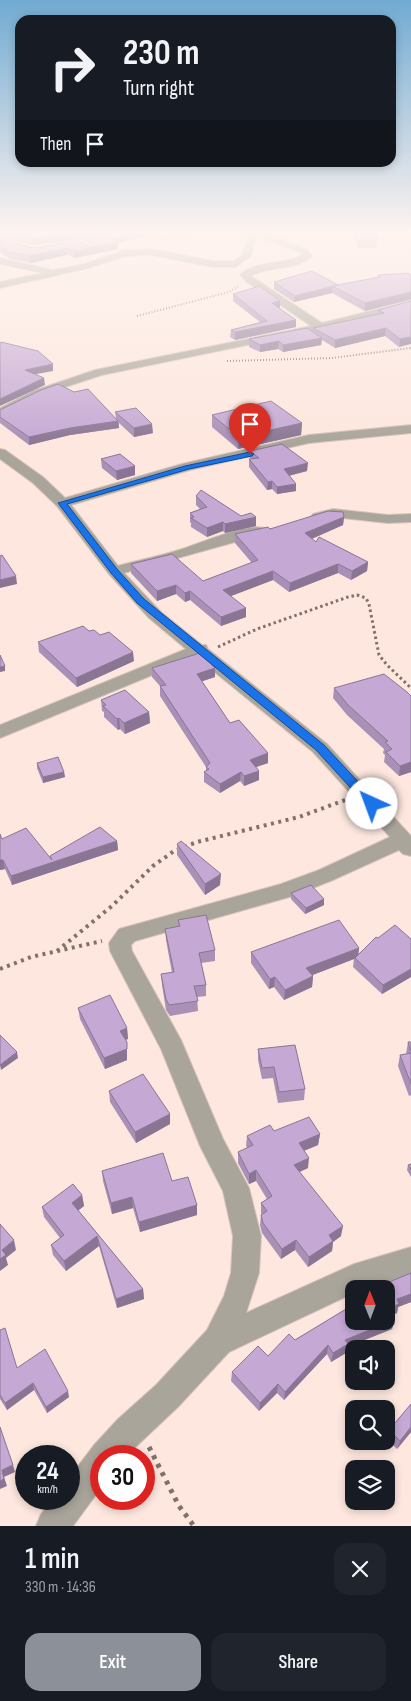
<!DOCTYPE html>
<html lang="en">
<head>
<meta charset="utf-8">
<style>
  :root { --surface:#171b24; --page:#20242c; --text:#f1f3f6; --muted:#9ea1a6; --accent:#8c9099 }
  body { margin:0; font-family:"Sofia Sans Condensed",sans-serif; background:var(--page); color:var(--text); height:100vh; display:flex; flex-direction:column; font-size:19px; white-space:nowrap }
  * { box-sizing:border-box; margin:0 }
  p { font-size:16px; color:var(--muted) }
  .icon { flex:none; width:28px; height:28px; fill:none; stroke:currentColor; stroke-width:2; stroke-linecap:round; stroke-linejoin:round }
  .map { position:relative; height:1526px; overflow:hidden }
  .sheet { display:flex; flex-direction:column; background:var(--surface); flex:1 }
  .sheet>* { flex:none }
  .hud { position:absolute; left:15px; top:15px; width:381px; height:152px; border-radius:15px; box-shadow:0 2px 8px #0003; background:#171b24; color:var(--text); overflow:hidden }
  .needle { width:32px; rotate:359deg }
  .fabs { position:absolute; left:345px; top:1280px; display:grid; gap:10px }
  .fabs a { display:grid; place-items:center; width:50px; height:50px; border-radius:10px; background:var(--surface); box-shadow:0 2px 8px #0003; font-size:25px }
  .speed { position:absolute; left:15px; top:1445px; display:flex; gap:10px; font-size:25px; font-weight:700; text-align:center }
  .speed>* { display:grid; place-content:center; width:65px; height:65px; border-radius:50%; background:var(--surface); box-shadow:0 2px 8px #0003; line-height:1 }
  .speed small { font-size:12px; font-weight:400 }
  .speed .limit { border:8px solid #d22; background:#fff; color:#111 }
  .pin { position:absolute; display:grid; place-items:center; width:42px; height:42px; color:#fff; margin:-51px -21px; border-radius:50% 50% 50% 0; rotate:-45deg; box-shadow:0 0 5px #0007 }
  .pin .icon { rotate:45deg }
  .me { position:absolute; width:55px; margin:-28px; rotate:317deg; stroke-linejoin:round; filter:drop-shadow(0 0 4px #0008) }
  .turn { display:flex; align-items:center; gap:18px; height:105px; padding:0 25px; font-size:22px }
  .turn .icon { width:65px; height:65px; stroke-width:2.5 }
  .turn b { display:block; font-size:35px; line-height:42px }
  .then { display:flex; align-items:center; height:48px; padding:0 25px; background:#0003; gap:10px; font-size:19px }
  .round { display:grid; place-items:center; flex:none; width:52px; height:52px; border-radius:15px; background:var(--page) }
  .summary { display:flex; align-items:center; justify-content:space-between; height:85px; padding:0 25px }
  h1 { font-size:30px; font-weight:600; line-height:38px }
  .button { display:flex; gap:10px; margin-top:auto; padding:10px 25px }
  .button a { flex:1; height:58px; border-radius:15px; background:var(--accent); color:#fff; font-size:20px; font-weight:600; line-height:58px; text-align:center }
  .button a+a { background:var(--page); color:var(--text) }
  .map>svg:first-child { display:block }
</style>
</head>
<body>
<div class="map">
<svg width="411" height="1526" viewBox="0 0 411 1526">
  <rect width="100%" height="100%" fill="#fde7de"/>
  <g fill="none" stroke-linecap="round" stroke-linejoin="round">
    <defs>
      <path id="street" d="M249,232H262L307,249L312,256C296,271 269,266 251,276L322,323L411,301V307L320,330L102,375L41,395L0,417V408L33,391L95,370L311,326L248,283L240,275C256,260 283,265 302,255L301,253L256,236L251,256L236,267H213L151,255L126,256L89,268L0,288V282L43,273L0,264V258L53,270L84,264L125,250L151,249L213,261H234L242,255Z
        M0,237C11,239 20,246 31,247C51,250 77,229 91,249L87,252L80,246H76L39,253L29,252L0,243Z
        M411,425V433L309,443L190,470L71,505L118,566C139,560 161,556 182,549C201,543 246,523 264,528L266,531L264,534L124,573L161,612L202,645H206L208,649L327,744L411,836V856L403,854L399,850L333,880L293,896L135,941L131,945L132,951L181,1040L223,1139L249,1188L261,1236L259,1273L246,1313L354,1264L411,1247V1275L366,1289H354V1293L229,1352L178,1407L126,1456H101V1488L73,1526H36L41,1514L53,1499H69V1478L94,1445L118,1419L156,1385L207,1330L224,1296L231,1273L233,1236L223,1191L200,1146L161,1049L110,951L109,943L119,929L281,884L319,870L390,837L313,752L196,657L0,738V725L186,649L149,618L109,574L57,506L33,483L0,459V449L5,450L43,477L65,498L182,464L309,435Z
        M333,509L388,515L411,514V522L388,523L333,517L318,521L311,517L313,514Z"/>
    </defs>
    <!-- street casing -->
    <use href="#street" stroke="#d8c4bc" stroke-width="2"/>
    <!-- path-far3 -->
    <path stroke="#80716b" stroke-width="2" stroke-dasharray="1 2" stroke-linecap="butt" d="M161,241L169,237L209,232
      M137,316L229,292L239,286
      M227,361L332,358L411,348"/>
    <!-- path-far2 -->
    <path stroke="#80716b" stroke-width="3" stroke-dasharray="2.5 3" stroke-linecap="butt" d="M218,647L257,629L348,597L357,595L366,598L369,604L379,655L387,665L411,688"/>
    <!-- path-far1 -->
    <path stroke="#80716b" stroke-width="4" stroke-dasharray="3 4.5" stroke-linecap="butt" d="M57,951L112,906L153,866L174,851L197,842L299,817L345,800
      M0,969L31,957L102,941"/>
    <!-- path -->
    <path stroke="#80716b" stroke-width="5" stroke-dasharray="4 5.5" stroke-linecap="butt" d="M149,1447L179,1506L194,1526"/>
    <!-- street -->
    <use href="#street" fill="#a9a59b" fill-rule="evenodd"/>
  </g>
  <!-- wall -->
  <path fill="#a990b6" d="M0,232H163L118,243V249L75,258L67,255L31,263L11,259L0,253V238L28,247L38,248L87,247L89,245L87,242L79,239L31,245L0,236Z
    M351,232H378L379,233L378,240H376L377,242L376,248H358Z
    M378,275H411V300L365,311L332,293L294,302L274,289V282L338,285L377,277Z
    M233,294L280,308H279L296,320V327L235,340L230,337L231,330L260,322L233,301Z
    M411,301L399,347L385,336L335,348L322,340L321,345L283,352L278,349L260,352L249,347V339L312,331L313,328L378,314V310Z
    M0,410L116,418L115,412L153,433L134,437L119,423V428L70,435L29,445L0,423Z
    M212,415L302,423L301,435L238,449L212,427Z
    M250,451L307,471L289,476L296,484V491L277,494L272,489L267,490L249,467V459H251L250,458Z
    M101,459L135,475L117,480L102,468Z
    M196,496L256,526L225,533L223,531L207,537L191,527V523L190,522V513L200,509L196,505Z
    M344,517L343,525L312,539L316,542L368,562L367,571L351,580L338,573L289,592L273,580L231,596L246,617L221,626L190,600L185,602L176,594L157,601L131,573V564L203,581L252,563L235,543V534Z
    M89,631L134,661L77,687L39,652L38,642Z
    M152,668H215V677L202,681L230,723L268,763L256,767L259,771V780L244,786L240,781L220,793L204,782V772L206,771V767L160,696V686L152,677Z
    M334,688L411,696V772L399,776L384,762L385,755L383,753L384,749L347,715L333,698Z
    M101,700L149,712L150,723L125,734L120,729L118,730L104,717V712L102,711Z
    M37,763L64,772L65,777L43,783L37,768Z
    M2,839L50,858V856L117,841L118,850L12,885L5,869L0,870Z
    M177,844L220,885L205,895L177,855Z
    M291,893L324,899V905L305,914L291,899Z
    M178,920L215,950V961L201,963L206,985V996L197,997L198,1011L170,1016L166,1010L162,985L161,974L172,973L166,940L165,929L179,927Z
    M378,938L411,939V977L382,994L353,967L354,959L312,975L313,976L312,987L284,1000L274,987L269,989L251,963V952L359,948L358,954Z
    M78,1008L127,1028L128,1039L125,1040L127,1042V1060L105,1069L80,1019Z
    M408,1042H411V1095L409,1096L398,1066L400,1055L406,1054Z
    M258,1049L305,1089L304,1100L278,1103L273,1078L262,1079L258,1060Z
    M109,1091L170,1114V1124L136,1143L110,1102Z
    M274,1131L320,1134L318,1145L304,1151L308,1168L299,1172L341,1236L333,1242L332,1251L308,1267L295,1250L281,1259L262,1233L260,1225L261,1215H262L261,1213V1203L267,1199L256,1181L249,1184L238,1163V1152L248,1148L246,1146L247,1136Z
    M411,1164V1177L407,1170L408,1165Z
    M102,1171L172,1181L197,1205V1215L140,1232L133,1208L112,1214L103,1181Z
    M82,1195L84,1206L78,1210L143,1289L144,1299L117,1308L99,1246L66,1271L53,1255L51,1245L60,1238L44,1217L42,1207Z
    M411,1269V1302L398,1307L397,1313L392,1315L394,1320L392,1329L347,1347L346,1353L331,1362L327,1354L284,1400L277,1393L259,1411L231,1381L232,1372L268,1356L346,1309L345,1308L347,1299L410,1274Z
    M0,1330L17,1368L69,1397L47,1413L34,1390L7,1410L0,1399Z
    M411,1404V1432L397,1449L386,1438L389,1430Z"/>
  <!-- shaded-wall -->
  <path fill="#8a7694" d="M78,232L79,239L31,245V239Z
    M137,232H163L118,243V249L75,258L74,251L110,239Z
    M67,248V255L31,263L30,256Z
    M332,287V293L294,302L295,296Z
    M411,292V299L365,311V303Z
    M280,301V308L271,310L272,303Z
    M296,320V327L235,340V332Z
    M386,328L385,336L335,348V340Z
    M411,337V344L399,347L400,339Z
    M322,338L321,345L283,352V345Z
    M279,341L278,349L260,352V345Z
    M53,364V371L26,376L25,370Z
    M44,378L45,385L0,406V399Z
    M118,421L119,428L70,435L29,445V437L70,428Z
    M302,423L301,435L238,449L239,437Z
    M152,424L153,433L134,437V428Z
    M308,463L307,471L283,477L284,469Z
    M135,466V475L117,480L116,471Z
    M272,481V489L267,490L268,482Z
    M296,484V491L277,494V487Z
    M256,517V526L225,533V524Z
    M344,517L343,525L304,542L305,533Z
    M223,522V531L207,537V528Z
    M368,562L367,571L351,580L352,571Z
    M338,564V573L289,592L290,583Z
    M273,571V580L223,599V590Z
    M16,576L17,584L0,588V580Z
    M176,585V594L157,601V591Z
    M190,591V600L185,602V593Z
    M246,608V617L221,626V617Z
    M133,652L134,661L77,687L76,678Z
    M5,666V671L0,672V667Z
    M215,668V677L197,683V674Z
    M149,712L150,723L125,734L124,723Z
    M119,718L120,729L118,730L117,719Z
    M268,753V763L250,769V760Z
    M411,762V772L399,776L400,766Z
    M259,771V780L244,786V776Z
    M64,772L65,777L43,783V777Z
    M241,772L240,781L220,793V784Z
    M117,841L118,850L12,885L11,876Z
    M0,860H3L5,869L0,870Z
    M221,874L220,885L205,895V884Z
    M324,899V905L305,914L306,908Z
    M359,948L358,958H355L354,959L305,978L306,968Z
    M411,969V977L382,994L383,985Z
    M313,976L312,987L284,1000L285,990Z
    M275,977L274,987L269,989L270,979Z
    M127,1028L128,1039L121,1041L120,1031Z
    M127,1042V1060L105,1069L104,1058Z
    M17,1052L18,1058L1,1070L0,1065Z
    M170,1114V1124L136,1143L135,1132Z
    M320,1134L318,1145L298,1153L299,1143Z
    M309,1158L308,1168L293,1175L294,1165Z
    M256,1170V1181L249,1184V1174Z
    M82,1195L84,1206L74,1214L72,1203Z
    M132,1197L133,1208L112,1214L111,1203Z
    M197,1205V1215L140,1232L139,1222Z
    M343,1226L341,1236L333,1242L332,1251L308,1267L309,1257L329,1235Z
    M97,1236L99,1246L66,1271L64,1261Z
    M14,1240L16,1250L6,1258L8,1265L0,1271V1259L2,1250Z
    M296,1240L295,1250L281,1259L282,1249Z
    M143,1289L144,1299L117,1308L116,1299Z
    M411,1294V1302L398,1307L397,1313L386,1318L389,1308L397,1299Z
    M394,1320L392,1329L347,1347L346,1353L331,1362L333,1353L345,1340Z
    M328,1345L327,1354L284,1400L285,1392Z
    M33,1383L34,1390L7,1410L5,1403Z
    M278,1384L277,1393L259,1411L260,1403Z
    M68,1391L69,1397L47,1413L46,1407Z
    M411,1427V1432L397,1449L400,1441Z
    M13,1465L15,1472L4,1477L7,1486L0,1489V1481L2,1470Z"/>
  <!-- building -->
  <path fill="#c5a8d4" stroke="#8a7694" d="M10,232H137L110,239L118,242L74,251L67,248L30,256L10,252L0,246V238L28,247L38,248L76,241H79L87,247L92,243L86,236L78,232L31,239Z
    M354,232H378L379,233L373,234L377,242H359Z
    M312,271L338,285L295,296L274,282Z
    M408,273L411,275V292L365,303L332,286L380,277L378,275Z
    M260,286L280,301L272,303L296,320L235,332L231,330L267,321L233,294Z
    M411,301V337L400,339L386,328L335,340L313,328L384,313L378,310Z
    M307,328L322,338L283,345L279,341L260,345L249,339Z
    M1,342L38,351L53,364L25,370L44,378L0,399V343Z
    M58,384L74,392L88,389L118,421L70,428L29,437L0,417V410L41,390Z
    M271,401L302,423L239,437L212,415Z
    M136,408L152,424L134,428L115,412Z
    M282,444L308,463L284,469L296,484L277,487L272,481L268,482L249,459L259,458L250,451Z
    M120,454L135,466L116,471L101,459Z
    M201,490L241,516L251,513L256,517L225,524L223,522L207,528L191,518L194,517L190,513L207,507L196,496Z
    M328,511L343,512L344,517L305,533L316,542L319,537L368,562L352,571L338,564L290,583L273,571L223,590L246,608L221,617L190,591L185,593L176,585L157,591L131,564L172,554L203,581L258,560L235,534L268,527L270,529Z
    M2,555L16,576L0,580V556Z
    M83,626L89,631L94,630L100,635L109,632L133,652L76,678L38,642Z
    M200,653L215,668L197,674L230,723L239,720L268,753L250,760L259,771L244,776L241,772L220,784L204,772L209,769L206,767L210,763L160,686L166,685L152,668Z
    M0,655L5,666L0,667Z
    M384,674L407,692L411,696V762L400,766L386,752L392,749L385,742L388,741L348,705L334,688Z
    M125,690L149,712L124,723L119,718L117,719L103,706L106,705L101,700Z
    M58,757L64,772L43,777L37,763Z
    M100,827L117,841L11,876L3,860H0V834L2,839L26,828L52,860L50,856Z
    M181,841L221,874L205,884L177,844Z
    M311,885L324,899L306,908L291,893Z
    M206,915L215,950L199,953L206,985L194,986L198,1001L169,1005L166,999L161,974L174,972L165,929L180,926L178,920Z
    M339,920L359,948L306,968L313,976L285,990L275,977L270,979L251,952Z
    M395,925L411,939V969L383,985L355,958L376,937L378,938Z
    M110,995L127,1028L120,1031L127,1042V1049L104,1058L78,1008Z
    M0,1035L17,1052L0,1065Z
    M408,1042H411V1051Z
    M295,1045L305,1089L279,1092L274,1067L262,1068L258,1049Z
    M411,1053V1084L400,1055Z
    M143,1074L170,1114L135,1132L109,1091Z
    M309,1117L320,1134L299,1143L309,1158L294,1165L343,1226L329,1235L333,1241L309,1257L296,1240L282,1249L263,1223L261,1215L267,1211L261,1203L272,1196L256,1170L249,1174L238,1152L253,1145L247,1136L270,1125L274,1131Z
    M163,1153L172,1181L188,1177L197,1205L139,1222L132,1197L111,1203L102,1171Z
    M411,1164V1170L408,1165Z
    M73,1184L82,1195L72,1203L143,1289L116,1299L97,1236L64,1261L51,1245L64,1235L42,1207Z
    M0,1224L14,1240L2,1250L6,1255L0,1259Z
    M411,1273V1294L397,1299L399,1304L389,1308L394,1320L345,1340L348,1344L333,1353L328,1345L285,1392L278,1384L260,1403L232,1372L258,1346L268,1356L289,1334L295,1340L351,1306L347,1299L354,1296V1321H386V1289H372Z
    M5,1328L17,1368L45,1349L68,1391L46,1407L33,1383L5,1403L0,1395V1330Z
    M411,1404V1427L400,1441L389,1430Z
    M0,1427L13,1465L2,1470L4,1479L0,1481Z"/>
  <!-- sky -->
  <linearGradient id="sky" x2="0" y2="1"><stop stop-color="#71aad2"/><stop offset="0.52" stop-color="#fef4f0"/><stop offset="1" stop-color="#fef4f0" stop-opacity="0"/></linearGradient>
  <rect width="411" height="446" fill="url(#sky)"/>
  <!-- route -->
  <path fill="#1a73e8" stroke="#114b97" d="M250,452L254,454L252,456L189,469L67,504L117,569L144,599L324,745L376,801L378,804L376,807H368L316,750L137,603L111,573L58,503L185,466Z"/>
</svg>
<div class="fabs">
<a><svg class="needle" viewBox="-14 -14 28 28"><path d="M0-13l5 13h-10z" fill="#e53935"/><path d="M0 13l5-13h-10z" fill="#9ea1a6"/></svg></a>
<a><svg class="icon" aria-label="sound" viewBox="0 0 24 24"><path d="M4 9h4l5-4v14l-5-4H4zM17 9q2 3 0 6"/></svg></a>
<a><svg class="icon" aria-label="search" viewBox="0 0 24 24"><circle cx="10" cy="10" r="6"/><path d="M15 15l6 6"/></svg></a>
<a><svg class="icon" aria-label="layers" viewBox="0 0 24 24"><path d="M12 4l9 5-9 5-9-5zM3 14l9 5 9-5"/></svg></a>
</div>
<div class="speed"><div>24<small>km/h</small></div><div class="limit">30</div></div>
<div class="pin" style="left:250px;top:454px;background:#d93025"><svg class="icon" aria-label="arrive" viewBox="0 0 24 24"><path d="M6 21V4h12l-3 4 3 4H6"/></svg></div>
<svg class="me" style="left:372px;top:804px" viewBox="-20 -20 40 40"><circle r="19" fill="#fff"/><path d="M0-13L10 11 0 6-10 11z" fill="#1a73e8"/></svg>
<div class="hud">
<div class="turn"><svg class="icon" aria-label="right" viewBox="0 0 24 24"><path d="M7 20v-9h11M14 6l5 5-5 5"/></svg><div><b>230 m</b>Turn right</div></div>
<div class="then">Then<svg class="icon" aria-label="arrive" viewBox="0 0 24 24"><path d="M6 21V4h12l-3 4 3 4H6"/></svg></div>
</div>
</div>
<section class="sheet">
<div class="summary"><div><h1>1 min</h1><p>330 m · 14:36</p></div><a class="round"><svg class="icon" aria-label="close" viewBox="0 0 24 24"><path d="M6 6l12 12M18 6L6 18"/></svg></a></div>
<div class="button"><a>Exit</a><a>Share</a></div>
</section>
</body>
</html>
